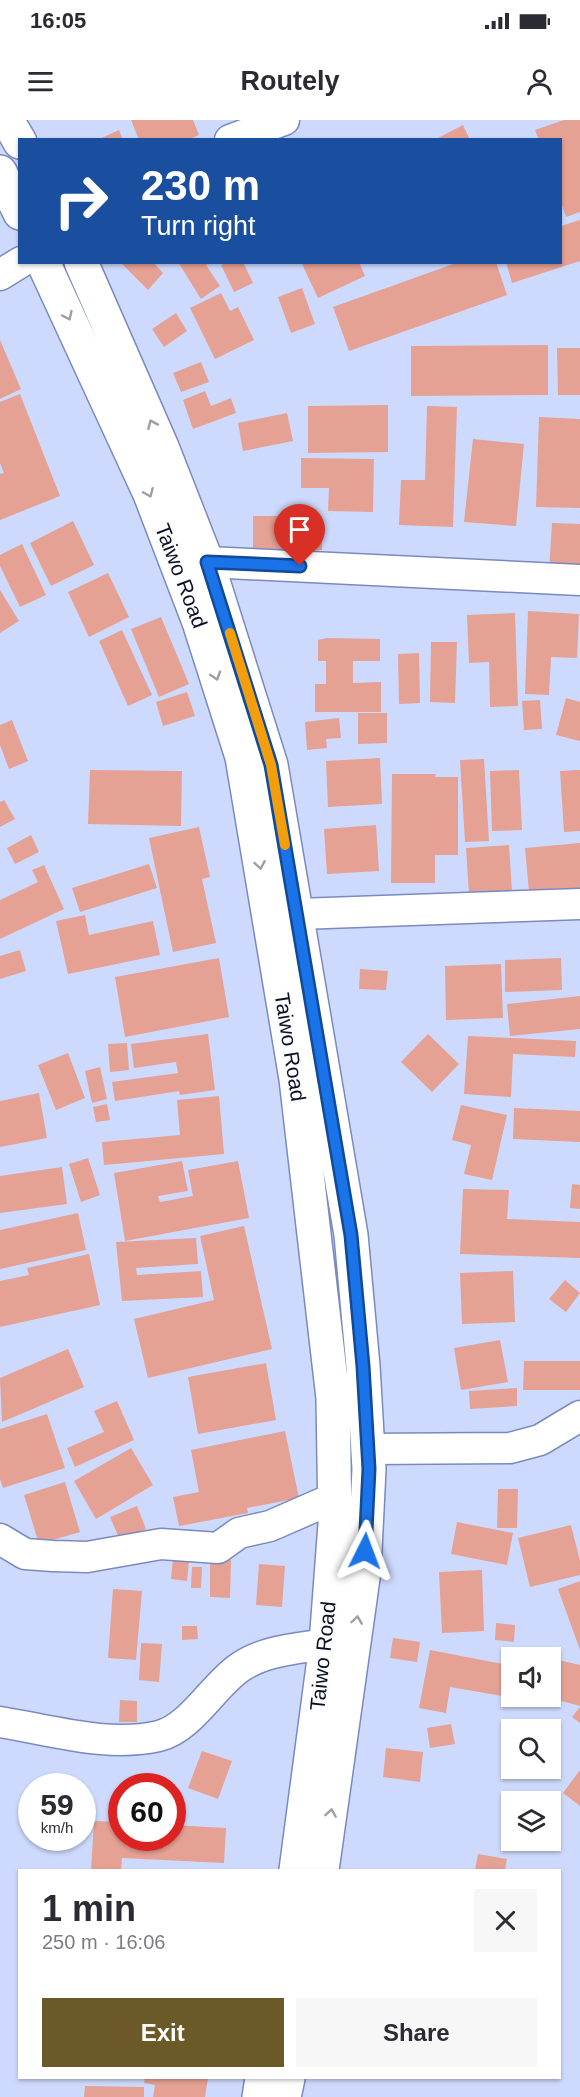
<!DOCTYPE html>
<html lang="en">
<head>
<meta charset="utf-8">
<style>
  :root { --surface:#fff; --page:#f7f7f7; --text:#2b2b33; --muted:#7c7c81; --accent:#6b5a28 }
  body { margin:0; font-family:Helvetica,sans-serif; background:var(--page); color:var(--text); height:100vh; display:flex; flex-direction:column; font-size:22px; white-space:nowrap }
  * { box-sizing:border-box; margin:0 }
  p { font-size:20px; color:var(--muted) }
  .icon { flex:none; width:33px; height:33px; fill:none; stroke:currentColor; stroke-width:2; stroke-linecap:round; stroke-linejoin:round }
  .map { position:relative; flex:1; overflow:hidden }
  .panel { position:absolute; left:18px; top:1749px; width:543px; height:210px; display:flex; flex-direction:column; background:var(--surface); border-radius:0px; box-shadow:0 2px 4px #0004 }
  .panel>* { flex:none }
  .guide { position:absolute; left:18px; top:18px; width:544px; height:126px; border-radius:0px; box-shadow:0 2px 4px #0004; background:#1a4fa0; color:#fff; overflow:hidden }
  .fabs { position:absolute; left:501px; top:1527px; display:grid; gap:12px }
  .fabs a { display:grid; place-items:center; width:60px; height:60px; border-radius:0px; background:var(--surface); box-shadow:0 2px 4px #0004; font-size:30px }
  .speed { position:absolute; left:18px; top:1653px; display:flex; gap:12px; font-size:30px; font-weight:700; text-align:center }
  .speed>* { display:grid; place-content:center; width:78px; height:78px; border-radius:50%; background:var(--surface); box-shadow:0 2px 4px #0004; line-height:1 }
  .speed small { font-size:15px; font-weight:400 }
  .speed .limit { border:9px solid #d22; background:#fff; color:#111 }
  .pin { position:absolute; display:grid; place-items:center; width:51px; height:51px; color:#fff; margin:-62px -26px; border-radius:50% 50% 50% 0; rotate:-45deg; box-shadow:0 0 6px #0007 }
  .pin .icon { rotate:45deg }
  .me { position:absolute; width:66px; margin:-33px; rotate:3deg; stroke-linejoin:round; filter:drop-shadow(0 0 4px #0008) }
  .turn { display:flex; align-items:center; gap:21px; height:126px; padding:0 24px; font-size:27px }
  .turn .icon { width:78px; height:78px; stroke-width:2.5 }
  .turn b { display:block; font-size:42px; line-height:51px }
  .round { display:grid; place-items:center; flex:none; width:63px; height:63px; border-radius:0px; background:var(--page) }
  .headline { display:flex; align-items:center; justify-content:space-between; height:102px; padding:0 24px }
  h1 { font-size:36px; font-weight:700; line-height:45px }
  .primary-button { display:flex; gap:12px; margin-top:auto; padding:12px 24px }
  .primary-button a { flex:1; height:69px; border-radius:0px; background:var(--accent); color:#fff; font-size:24px; font-weight:700; line-height:69px; text-align:center }
  .primary-button a+a { background:var(--page); color:var(--text) }
  .status { display:flex; justify-content:space-between; align-items:center; height:42px; padding:0 30px; background:var(--surface); direction:ltr }
  .status svg { height:16px; fill:currentColor }
  header { display:flex; justify-content:space-between; align-items:center; height:78px; padding:0 24px; background:var(--surface); font-size:27px; font-weight:700 }
  .map>svg:first-child { display:block }
</style>
</head>
<body>
<div class="status"><b>16:05</b><svg viewBox="0 0 49 12"><path d="M0 12V9h3v3zM5 12V6h3v6zM10 12V3h3v9zM15 12V0h3v12zM26 1h20v11H26zM47 4h2v5h-2z"/></svg></div>
<header><svg class="icon" aria-label="menu" viewBox="0 0 24 24"><path d="M4 6h16M4 12h16M4 18h16"/></svg>Routely<svg class="icon" aria-label="person" viewBox="0 0 24 24"><circle cx="12" cy="8" r="4"/><path d="M4 21q1-7 8-7t8 7"/></svg></header>
<div class="map">
<svg width="580" height="1977" viewBox="0 0 580 1977">
  <rect width="100%" height="100%" fill="#cedafd"/>
  <!-- building -->
  <path fill="#e5a194" d="M131,0H193L199,15L188,20H139Z
    M564,0H580V92L566,97L561,82V20H539L535,10Z
    M463,5L470,20H434Z
    M119,10L123,20H97Z
    M580,100V141L512,163L506,142H561V106Z
    M124,142H153L163,153L148,170L122,144Z
    M178,142H209L206,145L220,166L201,179Z
    M228,142H243L253,163L234,172L221,145Z
    M301,142H359L365,156L318,178Z
    M459,142H496L507,175L349,231L333,187Z
    M302,168L315,204L291,213L278,177Z
    M221,173L230,191L238,187L254,220L215,239L190,188Z
    M176,193L187,211L164,227L152,209Z
    M0,220L21,269L0,279Z
    M548,225V275L411,276V226Z
    M557,228H580V275H558Z
    M201,242L209,262L181,272L173,253Z
    M205,271L211,286L231,278L236,293L193,309L183,280Z
    M20,274L60,376L0,400V354L4,353L0,343V282Z
    M388,285V332L308,333V286Z
    M427,286L457,287L453,407L399,405L401,360H425Z
    M287,293L293,321L243,331L238,303Z
    M539,297L580,299V388L536,387Z
    M473,319L524,324L516,406L464,402Z
    M301,338L374,339L373,392L328,391L329,368H301Z
    M253,396H322V430H253Z
    M73,401L94,445L51,466L30,423Z
    M552,403L580,404V453L549,451Z
    M22,424L46,475L20,487L0,446V435Z
    M108,453L129,497L89,517L68,472Z
    M0,470L19,501L0,513Z
    M528,491L579,494L577,538L551,537L549,575L525,574Z
    M515,493L518,586L490,587L489,542L469,543L467,495Z
    M161,497L189,564L159,577L131,509Z
    M122,510L152,575L128,586L99,521Z
    M327,518L380,519V541H353V563L381,562V592H315V564H326V541H318V520Z
    M431,522H457L455,583L430,582Z
    M419,533L420,583L399,584L398,534Z
    M187,572L195,596L163,606L156,582Z
    M566,578L580,582V621L556,615Z
    M540,580L542,609L524,610L522,581Z
    M358,593H387V623L358,624Z
    M339,598L341,618L326,619L327,628L307,630L305,602Z
    M12,600L28,641L9,649L0,625V605Z
    M380,638L382,684L328,687L326,641Z
    M484,639L489,721L465,722L460,640Z
    M90,650L182,651L181,706L88,704Z
    M519,650L522,710L492,711L490,651Z
    M580,650V711L564,712L560,651Z
    M392,654H436L435,657H458V735H435V763H391Z
    M4,680L15,699L0,707V682Z
    M376,705L379,751L327,754L324,709Z
    M199,707L210,757L202,759L216,823L173,832L149,718Z
    M31,715L39,732L15,744L7,728Z
    M580,723V768L529,772L525,728Z
    M509,725L512,772L469,775L466,728Z
    M149,744L157,768L80,792L72,768Z
    M44,745L64,789L0,819V780L38,762L32,750Z
    M85,795L89,815L153,801L160,835L68,854L56,801Z
    M20,830L26,851L0,859V836Z
    M219,838L229,897L125,917L115,857Z
    M561,838L562,870L505,872V840Z
    M501,844L503,898L446,900L445,846Z
    M360,849L388,851L386,870L359,869Z
    M580,876V909L510,916L507,884Z
    M208,914L215,970L180,975L179,971L115,981L112,962L178,953L176,942L134,948L131,924Z
    M428,914L459,944L432,972L401,942Z
    M468,916L576,921L575,937L513,934L511,977L464,974Z
    M127,923L129,950L110,952L108,924Z
    M68,933L85,978L56,990L38,945Z
    M100,947L107,979L92,983L85,951Z
    M39,973L47,1018L0,1027V981Z
    M219,976L224,1034L104,1045L102,1022L180,1015L177,980Z
    M107,984L110,1000L96,1002L93,987Z
    M461,985L507,995L492,1060L464,1054L471,1025L452,1020Z
    M514,988L580,991V1022L513,1019Z
    M88,1038L100,1075L81,1082L69,1044Z
    M182,1041L188,1071L158,1076L160,1082L193,1076L188,1050L238,1041L249,1098L125,1121L114,1053Z
    M62,1047L67,1084L0,1093V1056Z
    M572,1064L580,1065V1089L570,1088Z
    M463,1069L509,1070L507,1099L580,1102V1138L460,1134Z
    M78,1093L86,1130L0,1149V1110Z
    M244,1106L272,1229L148,1258L134,1199L214,1180L200,1116Z
    M196,1118L198,1144L136,1148L137,1155L201,1151L203,1177L122,1181L116,1122Z
    M89,1134L100,1185L0,1207V1161L29,1155L27,1148Z
    M513,1151L515,1202L462,1204L460,1153Z
    M565,1160L580,1173L566,1192L549,1179Z
    M500,1220L508,1262L461,1270L454,1228Z
    M68,1229L84,1267L2,1302L0,1258Z
    M524,1241H580V1270H523Z
    M266,1243L276,1300L198,1314L188,1257Z
    M517,1268V1286L470,1289L469,1271Z
    M117,1281L134,1320L75,1347L67,1328L104,1312L94,1291Z
    M47,1294L65,1348L3,1368L0,1359V1309Z
    M285,1311L299,1378L247,1388L248,1393L179,1406L173,1377L199,1372L191,1330Z
    M131,1328L153,1365L96,1399L74,1361Z
    M65,1362L80,1412L39,1424L24,1375Z
    M498,1369H518L517,1408H497Z
    M137,1386L146,1409L120,1420L110,1397Z
    M457,1402L513,1413L507,1445L451,1434Z
    M571,1405L580,1441V1455L530,1467L518,1418Z
    M173,1439L189,1441L187,1461L171,1459Z
    M210,1440H231L230,1478L210,1477Z
    M259,1444L285,1446L282,1487L256,1485Z
    M192,1447H202L201,1468H191Z
    M482,1450L484,1511L442,1513L439,1452Z
    M580,1461V1530L558,1469Z
    M113,1469L142,1471L136,1540L108,1538Z
    M496,1503L515,1505L514,1522L495,1520Z
    M182,1506H197L198,1519L182,1520Z
    M393,1518L420,1522L417,1542L390,1538Z
    M141,1523L162,1524L159,1562L139,1560Z
    M430,1530L508,1545L502,1576L450,1567L446,1593L419,1588Z
    M533,1533L549,1537L548,1538H532Z
    M550,1538L580,1545V1586L550,1578Z
    M120,1580L137,1581V1602H119Z
    M580,1587V1603L572,1597Z
    M451,1604L455,1624L430,1628L427,1608Z
    M386,1628L423,1632L420,1662L383,1657Z
    M202,1631L232,1641L218,1679L188,1668Z
    M580,1650V1686L563,1673Z
    M94,1701L122,1702V1718H172V1705L226,1708L224,1743L122,1738L121,1750H91Z
    M478,1734L507,1739L505,1750H475Z
    M145,1958H208L205,1977H153L155,1965L144,1963Z
    M85,1966L144,1967V1977H84Z"/>
  <g fill="none" stroke-linecap="round" stroke-linejoin="round">
    <defs>
      <path id="minor" d="M230,20L284,0
        M0,155L21,142
        M207,442L580,460
        M298,794L580,784
        M368,1329L510,1328L540,1320L580,1296
        M0,1419L25,1434L53,1436L87,1437L161,1424L218,1428L239,1413L270,1406L334,1378
        M0,1602C51,1610 108,1628 159,1616C191,1608 213,1566 239,1548C264,1530 297,1529 326,1524"/>
      <path id="primary" d="M7,0L20,22
        M0,52L20,93
        M43,142L150,374L199,502L242,637L296,959L333,1278L335,1404L326,1524L296,1750
        M81,142L162,327L207,442L271,645L351,1115L363,1246L369,1349L364,1451L322,1750
        M259,1977L262,1958
        M284,1977L288,1958"/>
    </defs>
    <!-- minor casing -->
    <use href="#minor" stroke="#798ac0" stroke-width="33"/>
    <!-- primary casing -->
    <use href="#primary" stroke="#798ac0" stroke-width="36"/>
    <!-- minor -->
    <use href="#minor" stroke="#fff" stroke-width="30"/>
    <!-- primary -->
    <use href="#primary" stroke="#fff" stroke-width="33"/>
  </g>
  <!-- one-way arrows -->
  <defs><path id="oneway-chevron" d="M-2-3.5L2.5 0L-2 3.5" fill="none" stroke-width="1.6" stroke-linecap="round" stroke-linejoin="round" transform="scale(1.5)"/></defs>
  <g stroke="#9d9fa7">
    <use href="#oneway-chevron" transform="translate(68 196) rotate(65)"/>
    <use href="#oneway-chevron" transform="translate(152 304) rotate(-114)"/>
    <use href="#oneway-chevron" transform="translate(149 373) rotate(67)"/>
    <use href="#oneway-chevron" transform="translate(216 556) rotate(72)"/>
    <use href="#oneway-chevron" transform="translate(260 745) rotate(80)"/>
    <use href="#oneway-chevron" transform="translate(357 1500) rotate(-82)"/>
    <use href="#oneway-chevron" transform="translate(331 1693) rotate(-81)"/>
  </g>
  <g fill="none" stroke-linecap="round" stroke-linejoin="round">
    <defs>
      <path id="route" d="M300,446L207,442L271,645L351,1115L363,1246L369,1349L365,1431"/>
    </defs>
    <!-- route casing -->
    <use href="#route" stroke="#114b97" stroke-width="15"/>
    <!-- route -->
    <use href="#route" stroke="#1a73e8" stroke-width="10"/>
    <!-- slow -->
    <path stroke="#f59e0b" stroke-width="10" d="M230,513L271,645L285,725"/>
  </g>
  <g text-anchor="middle" stroke-width="5" stroke-linejoin="round" paint-order="stroke">
    <!-- street labels -->
    <g font-size="21" fill="#0a0f23" stroke="#fcfcfc">
      <text transform="translate(181 456) rotate(69)" y="7">Taiwo Road</text>
      <text transform="translate(290 927) rotate(81)" y="7">Taiwo Road</text>
      <text transform="translate(323 1536) rotate(-84)" y="7">Taiwo Road</text>
    </g>
  </g>
</svg>
<div class="fabs">
<a><svg class="icon" aria-label="sound" viewBox="0 0 24 24"><path d="M4 9h4l5-4v14l-5-4H4zM17 9q2 3 0 6"/></svg></a>
<a><svg class="icon" aria-label="search" viewBox="0 0 24 24"><circle cx="10" cy="10" r="6"/><path d="M15 15l6 6"/></svg></a>
<a><svg class="icon" aria-label="layers" viewBox="0 0 24 24"><path d="M12 4l9 5-9 5-9-5zM3 14l9 5 9-5"/></svg></a>
</div>
<div class="speed"><div>59<small>km/h</small></div><div class="limit">60</div></div>
<div class="pin" style="left:300px;top:446px;background:#d93025"><svg class="icon" aria-label="arrive" viewBox="0 0 24 24"><path d="M6 21V4h12l-3 4 3 4H6"/></svg></div>
<svg class="me" style="left:365px;top:1431px" viewBox="-20 -20 40 40"><path d="M0-17L14 15 0 8-14 15z" fill="#1a73e8" stroke="#fff" stroke-width="4"/></svg>
<div class="guide">
<div class="turn"><svg class="icon" aria-label="right" viewBox="0 0 24 24"><path d="M7 20v-9h11M14 6l5 5-5 5"/></svg><div><b>230 m</b>Turn right</div></div>
</div>
<section class="panel">
<div class="headline"><div><h1>1 min</h1><p>250 m · 16:06</p></div><a class="round"><svg class="icon" aria-label="close" viewBox="0 0 24 24"><path d="M6 6l12 12M18 6L6 18"/></svg></a></div>
<div class="primary-button"><a>Exit</a><a>Share</a></div>
</section>
</div>
</body>
</html>
